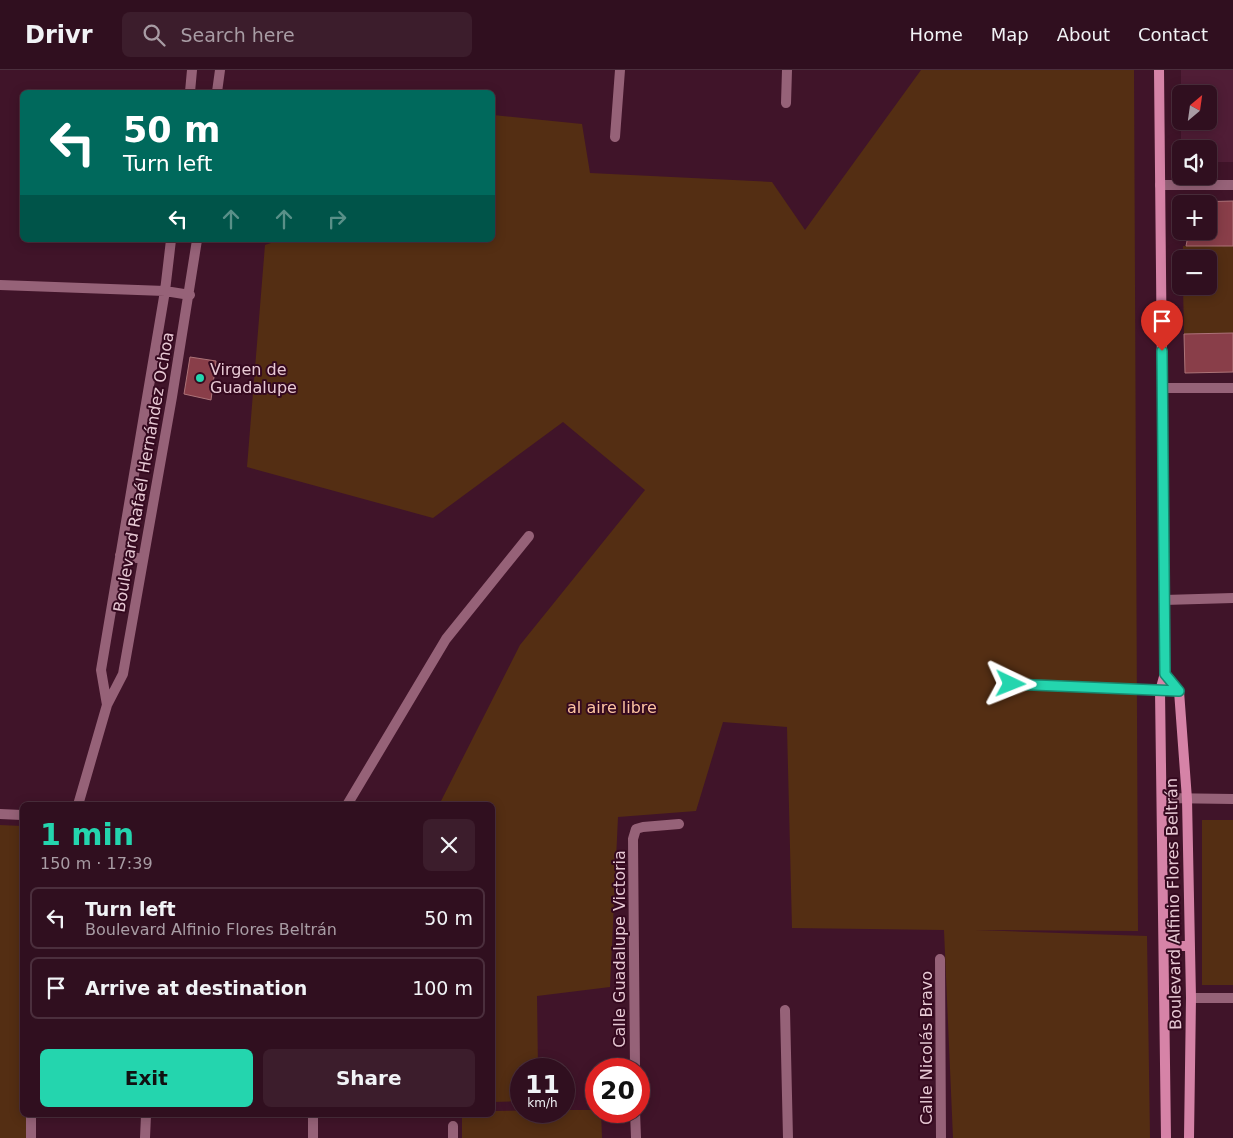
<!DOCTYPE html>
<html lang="en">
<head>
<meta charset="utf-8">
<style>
  :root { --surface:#300f1f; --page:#3c1d2c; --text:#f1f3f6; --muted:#a89ca4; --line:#4b2f3d; --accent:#24d5ae }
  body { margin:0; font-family:"DejaVu Sans",sans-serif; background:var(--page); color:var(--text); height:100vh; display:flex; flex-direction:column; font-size:19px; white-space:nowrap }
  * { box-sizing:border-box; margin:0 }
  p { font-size:16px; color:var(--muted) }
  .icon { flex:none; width:28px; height:28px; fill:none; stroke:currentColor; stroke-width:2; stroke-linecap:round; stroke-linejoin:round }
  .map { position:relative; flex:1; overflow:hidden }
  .side { position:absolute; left:20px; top:732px; width:475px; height:315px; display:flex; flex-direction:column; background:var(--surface); border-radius:8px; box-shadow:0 2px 12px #0003,0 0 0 1px var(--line) }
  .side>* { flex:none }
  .hud { position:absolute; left:20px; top:20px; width:475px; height:152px; border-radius:8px; box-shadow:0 2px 12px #0003,0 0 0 1px var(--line); background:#00695c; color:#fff; overflow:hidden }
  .needle { width:32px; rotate:29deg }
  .controls { position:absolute; left:1172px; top:15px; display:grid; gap:10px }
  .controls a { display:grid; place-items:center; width:45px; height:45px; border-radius:8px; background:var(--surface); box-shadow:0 2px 12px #0003,0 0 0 1px var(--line); font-size:25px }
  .speed { position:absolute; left:510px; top:988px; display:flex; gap:10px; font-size:25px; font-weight:700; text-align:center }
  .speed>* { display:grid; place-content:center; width:65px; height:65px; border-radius:50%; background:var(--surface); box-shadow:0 2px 12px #0003,0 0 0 1px var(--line); line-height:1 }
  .speed small { font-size:12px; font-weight:400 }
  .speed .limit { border:8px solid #d22; background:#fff; color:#111 }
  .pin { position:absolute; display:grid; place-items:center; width:42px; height:42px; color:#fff; margin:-51px -21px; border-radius:50% 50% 50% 0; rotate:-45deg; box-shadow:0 0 5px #0007 }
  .pin .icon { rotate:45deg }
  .me { position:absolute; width:55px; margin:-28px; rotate:92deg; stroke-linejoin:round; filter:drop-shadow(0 0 4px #0008) }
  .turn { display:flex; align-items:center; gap:18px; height:105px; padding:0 20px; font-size:22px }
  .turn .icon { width:65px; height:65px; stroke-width:2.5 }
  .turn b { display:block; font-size:35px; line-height:42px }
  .lanes { display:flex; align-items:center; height:48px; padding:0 20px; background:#0003; justify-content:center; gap:25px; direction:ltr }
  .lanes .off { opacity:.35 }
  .round { display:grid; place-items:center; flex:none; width:52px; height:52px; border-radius:8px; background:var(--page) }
  .headline { display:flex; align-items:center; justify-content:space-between; height:85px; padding:0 20px }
  h1 { font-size:30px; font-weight:700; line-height:38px; color:var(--accent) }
  .primary-button { display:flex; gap:10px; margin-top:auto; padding:10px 20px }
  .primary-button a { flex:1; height:58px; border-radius:8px; background:var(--accent); color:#111; font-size:20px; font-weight:700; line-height:58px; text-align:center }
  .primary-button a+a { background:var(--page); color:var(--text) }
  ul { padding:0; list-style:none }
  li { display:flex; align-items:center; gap:15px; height:62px; margin:0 10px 8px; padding:0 10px; border:2px solid var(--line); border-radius:8px }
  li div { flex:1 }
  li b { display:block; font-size:19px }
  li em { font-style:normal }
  header { display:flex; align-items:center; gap:30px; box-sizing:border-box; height:70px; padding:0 25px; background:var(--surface); border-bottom:1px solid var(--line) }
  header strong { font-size:24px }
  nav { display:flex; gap:28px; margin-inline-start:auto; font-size:18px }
  .search { width:350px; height:45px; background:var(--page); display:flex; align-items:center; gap:12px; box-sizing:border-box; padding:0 18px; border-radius:8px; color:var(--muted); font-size:19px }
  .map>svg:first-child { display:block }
</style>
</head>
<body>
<header>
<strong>Drivr</strong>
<div class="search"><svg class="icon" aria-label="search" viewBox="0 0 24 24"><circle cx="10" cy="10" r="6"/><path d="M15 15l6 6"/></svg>Search here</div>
<nav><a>Home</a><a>Map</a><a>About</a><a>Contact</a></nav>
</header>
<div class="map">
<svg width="1233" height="1068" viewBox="0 0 1233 1068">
  <rect width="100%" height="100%" fill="#401429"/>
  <!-- built -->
  <path fill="#501d36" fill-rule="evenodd" d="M1181,0H1233V92H1209V79H1181V92ZM1181,24H1209V51H1181Z"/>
  <!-- green -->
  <path fill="#542e13" d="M921,0H1134L1138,861L975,860L1147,866L1150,1068H953L944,860L792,858L787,657L723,652L696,741L618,747L610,917L537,926L538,999H521V1031L493,1032L492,735H439L520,575L645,420L563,352L433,448L247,397L265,175L280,170H492L493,45L582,54L590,103L772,112L805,160Z
    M1183,176H1233V263L1184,264L1183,216H1209V189H1183Z
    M1202,750H1233V915H1202Z
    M0,755L22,756V788L21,791L22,1045H26L27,1068H0Z
    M564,1040H596V1041H601L602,1068H462V1045H492L493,1041Z"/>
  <!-- building -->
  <path fill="#893e49" stroke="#ad7378" d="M1233,131V176H1186L1189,161H1209V134H1194V132Z
    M1233,263V302L1185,303L1184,264Z
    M190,287L216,291L211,330L184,324Z"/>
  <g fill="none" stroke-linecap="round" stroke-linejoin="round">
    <!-- lane -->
    <path stroke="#966278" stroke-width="10" d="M1011,614L1179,621"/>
    <!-- street -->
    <path stroke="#966278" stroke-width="10" d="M190,22L192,0
      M217,22L220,0
      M786,33L787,0
      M615,67L620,0
      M1160,115H1233
      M0,215L165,221L190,225
      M1163,318H1233
      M120,485L143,489
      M1164,530L1233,528
      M107,635L101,600L165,221L171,170
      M1162,728L1233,729
      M78,735L107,635L123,604L172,327L197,170
      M347,735L446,569L529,466
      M0,744L22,745
      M940,889L941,1068
      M1191,928H1233
      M785,940L788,1068
      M635,999L633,769L636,759L643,757L679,754
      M635,1041L636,1068
      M453,1056V1068
      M31,1068V1045
      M145,1068L146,1045
      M313,1068V1045"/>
    <!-- secondary -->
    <path stroke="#d683a7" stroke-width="10" d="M1159,0L1165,603L1160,621L1166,1068
      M1165,603L1179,621L1187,729L1191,928L1189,1068
      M1164,876H1190"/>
  </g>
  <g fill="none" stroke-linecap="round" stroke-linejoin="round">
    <defs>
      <path id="route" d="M1011,614L1179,621L1165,604L1162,281"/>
    </defs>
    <!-- route casing -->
    <use href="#route" stroke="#178a71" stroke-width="12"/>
    <!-- route -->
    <use href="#route" stroke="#24d5ae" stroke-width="9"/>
  </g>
  <!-- markers -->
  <circle fill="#24d5ae" stroke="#35091f" stroke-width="2" cx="200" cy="308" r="5"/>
  <g text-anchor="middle" stroke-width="4" stroke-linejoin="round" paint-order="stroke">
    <!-- poi labels -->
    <g font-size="16" fill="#e7c9d4" stroke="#35091f" text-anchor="start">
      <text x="210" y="305">Virgen de<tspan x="210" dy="18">Guadalupe</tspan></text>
    </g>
    <!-- street labels -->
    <g font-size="16" fill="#e7c9d4" stroke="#35091f">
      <text transform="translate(143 402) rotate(-80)" y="6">Boulevard Rafaél Hernández Ochoa</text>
      <text transform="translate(1173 834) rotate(-91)" y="6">Boulevard Alfinio Flores Beltrán</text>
      <text transform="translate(619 879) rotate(-90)" y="6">Calle Guadalupe Victoria</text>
      <text transform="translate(926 978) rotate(-90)" y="6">Calle Nicolás Bravo</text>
    </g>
    <!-- park labels -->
    <g font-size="16" fill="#fcc3a1" stroke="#35091f">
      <text x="612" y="643">al aire libre</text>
    </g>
  </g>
</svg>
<div class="controls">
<a><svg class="needle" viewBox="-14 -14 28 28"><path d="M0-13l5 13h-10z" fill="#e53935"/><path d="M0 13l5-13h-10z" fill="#a89ca4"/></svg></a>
<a><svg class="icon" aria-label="sound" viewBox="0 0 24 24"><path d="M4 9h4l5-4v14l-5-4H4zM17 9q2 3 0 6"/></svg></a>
<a>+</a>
<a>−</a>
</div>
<div class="speed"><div>11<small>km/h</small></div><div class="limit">20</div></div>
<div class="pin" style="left:1162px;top:281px;background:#d93025"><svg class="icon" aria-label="arrive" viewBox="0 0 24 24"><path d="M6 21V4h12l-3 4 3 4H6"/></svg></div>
<svg class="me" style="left:1011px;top:614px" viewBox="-20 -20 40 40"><path d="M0-17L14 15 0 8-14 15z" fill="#24d5ae" stroke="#fff" stroke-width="4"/></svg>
<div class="hud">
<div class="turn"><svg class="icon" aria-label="left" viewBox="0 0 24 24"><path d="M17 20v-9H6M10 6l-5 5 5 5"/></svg><div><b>50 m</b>Turn left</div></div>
<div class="lanes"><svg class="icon" aria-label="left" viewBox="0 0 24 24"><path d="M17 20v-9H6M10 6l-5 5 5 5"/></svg><svg class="icon off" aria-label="ahead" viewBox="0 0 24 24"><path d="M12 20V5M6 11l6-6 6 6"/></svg><svg class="icon off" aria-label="ahead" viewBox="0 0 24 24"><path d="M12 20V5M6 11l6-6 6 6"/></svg><svg class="icon off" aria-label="right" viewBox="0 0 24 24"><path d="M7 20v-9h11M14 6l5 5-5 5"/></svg></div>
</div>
<section class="side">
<div class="headline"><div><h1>1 min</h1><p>150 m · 17:39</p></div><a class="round"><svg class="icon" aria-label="close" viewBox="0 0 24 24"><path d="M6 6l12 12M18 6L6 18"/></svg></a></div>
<ul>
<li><svg class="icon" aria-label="left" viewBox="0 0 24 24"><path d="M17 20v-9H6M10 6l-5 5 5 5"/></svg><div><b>Turn left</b><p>Boulevard Alfinio Flores Beltrán</p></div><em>50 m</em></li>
<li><svg class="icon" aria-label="arrive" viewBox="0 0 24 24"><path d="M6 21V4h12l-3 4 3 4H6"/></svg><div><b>Arrive at destination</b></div><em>100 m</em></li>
</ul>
<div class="primary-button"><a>Exit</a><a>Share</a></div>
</section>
</div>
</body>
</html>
